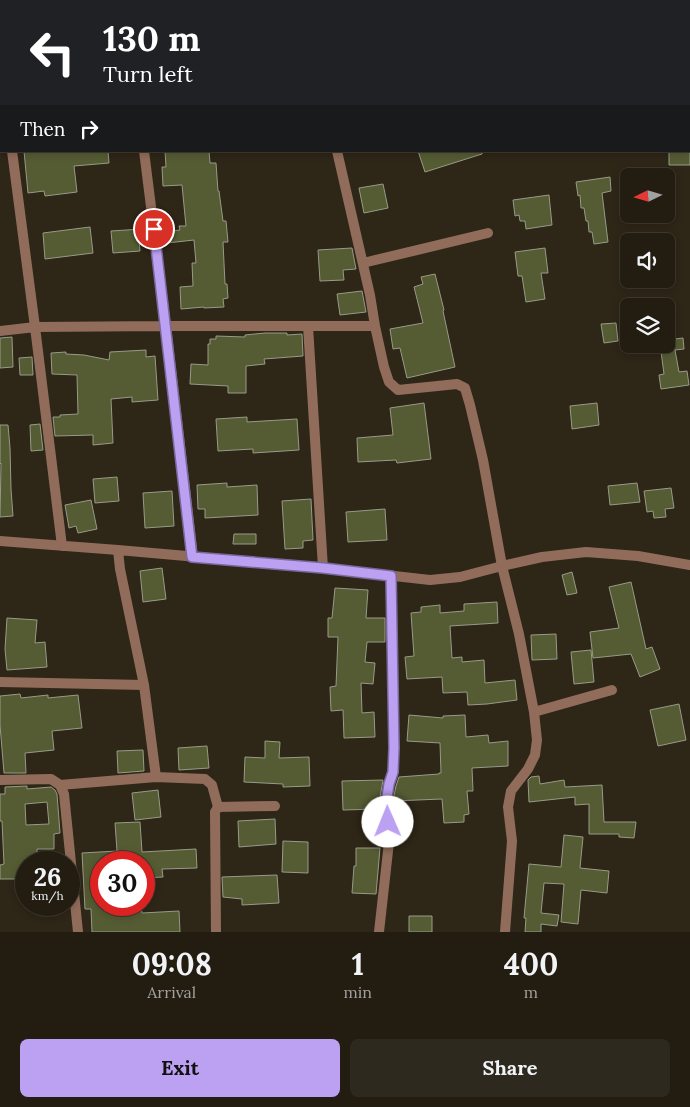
<!DOCTYPE html>
<html lang="en">
<head>
<meta charset="utf-8">
<style>
  :root { --surface:#221c11; --page:#2e291f; --text:#f1f3f6; --muted:#a2a19f; --line:#3f3a31; --accent:#bca0f2 }
  body { margin:0; font-family:Lora,serif; background:var(--page); color:var(--text); height:100vh; display:flex; flex-direction:column; font-size:19px; white-space:nowrap }
  * { box-sizing:border-box; margin:0 }
  p { font-size:16px; color:var(--muted) }
  .icon { flex:none; width:28px; height:28px; fill:none; stroke:currentColor; stroke-width:2; stroke-linecap:round; stroke-linejoin:round }
  .map { position:relative; height:932px; overflow:hidden }
  .details { display:flex; flex-direction:column; background:var(--surface); flex:1 }
  .details>* { flex:none }
  .top-card { position:absolute; left:0px; top:0px; width:690px; height:152px; box-shadow:0 2px 8px #0003,0 0 0 1px var(--line); background:#202124; color:#fff; overflow:hidden }
  .needle { width:32px; rotate:265deg }
  .buttons { position:absolute; left:620px; top:168px; display:grid; gap:10px }
  .buttons a { display:grid; place-items:center; width:55px; height:55px; border-radius:8px; background:var(--surface); box-shadow:0 2px 8px #0003,0 0 0 1px var(--line); font-size:25px }
  .speed { position:absolute; left:15px; top:851px; display:flex; gap:10px; font-size:25px; font-weight:700; text-align:center }
  .speed>* { display:grid; place-content:center; width:65px; height:65px; border-radius:50%; background:var(--surface); box-shadow:0 2px 8px #0003,0 0 0 1px var(--line); line-height:1 }
  .speed small { font-size:12px; font-weight:400 }
  .speed .limit { border:8px solid #d22; background:#fff; color:#111 }
  .pin { position:absolute; display:grid; place-items:center; width:42px; height:42px; color:#fff; margin:-21px; border:2px solid #fff; border-radius:50%; box-shadow:0 1px 5px #0007 }
  .me { position:absolute; width:55px; margin:-28px; rotate:359deg; stroke-linejoin:round; filter:drop-shadow(0 0 4px #0008) }
  .turn { display:flex; align-items:center; gap:18px; height:105px; padding:0 20px; font-size:22px }
  .turn .icon { width:65px; height:65px; stroke-width:2.5 }
  .turn b { display:block; font-size:35px; line-height:42px }
  .then { display:flex; align-items:center; height:48px; padding:0 20px; background:#0003; gap:10px; font-size:19px }
  .eta { display:flex; justify-content:space-evenly; align-items:center; height:85px; text-align:center }
  .eta b { font-size:30px; font-weight:700; line-height:35px }
  .action { display:flex; gap:10px; margin-top:auto; padding:10px 20px }
  .action a { flex:1; height:58px; border-radius:8px; background:var(--accent); color:#111; font-size:20px; font-weight:700; line-height:58px; text-align:center }
  .action a+a { background:var(--page); color:var(--text) }
  .map>svg:first-child { display:block }
</style>
</head>
<body>
<div class="map">
<svg width="690" height="932" viewBox="0 0 690 932">
  <rect width="100%" height="100%" fill="#2e2617"/>
  <!-- building -->
  <path fill="#555c33" stroke="#979b88" fill-rule="evenodd" d="M24,151H108L109,163L74,166L77,192L45,196L44,191L28,193Z
    M165,151H209L210,163H216L218,191H219L223,221H226L228,242H223L225,284H227L228,298L223,299L224,307L204,308V307L181,309L180,287L193,286L192,263H196L194,240L167,243L165,232L180,230L179,226H186L182,185L163,186L162,167H166Z
    M418,151H482V154L425,172Z
    M669,151H690V165H669Z
    M610,177L611,191L602,193L608,242L594,244L592,232H589L588,221H586L584,208H581L580,195L578,196L576,182Z
    M383,184L388,208L364,213L359,188Z
    M549,195L552,225L526,229L525,221H520L519,215L515,216L513,200Z
    M90,227L93,253L45,259L43,233Z
    M142,229L143,240H139L140,251L113,253L111,231Z
    M352,248L356,269L343,270L344,280L320,281L318,250Z
    M545,248L548,273H541L545,299L526,302L522,276H518L515,252Z
    M435,274L444,310L443,311L455,367L407,378L400,348L393,349L390,329L423,323L414,287L423,284L421,277Z
    M362,291L366,312L340,315L337,294Z
    M616,323L618,341L604,343L601,324Z
    M265,333H287V335L302,334L303,356L264,359L265,364L246,366V393H228V386L190,384L191,364L208,365V344H210V339H216V336L245,337V335Z
    M12,337L13,367L0,368V338Z
    M683,338L684,349L675,350L679,372L687,371L689,385L661,389L659,375L664,374L660,344H666V340Z
    M146,350V357L155,356L158,400L132,402V397L111,399L113,443L93,445V435L55,436L53,417H60V415L78,414L77,375L52,374L51,353L66,352V354L84,355L109,360L110,352Z
    M32,357L33,375H20L19,358Z
    M424,403L431,459L397,463L396,460L358,462L357,438L393,435L390,408Z
    M597,403L599,425L572,429L570,406Z
    M247,417V422L297,419L299,450L253,453V449L218,451L216,419Z
    M40,424L43,450L31,451L30,425Z
    M0,425H8L10,448L11,489L13,516L0,517L1,463L0,464Z
    M117,477L119,501L95,503L93,479Z
    M227,483V487L257,485L258,515L205,518V509H198L197,485Z
    M637,483L640,502L610,505L608,486Z
    M671,488L674,508L665,509L666,517L654,518L653,511L647,512L644,491Z
    M172,491L174,526L145,528L143,493Z
    M311,499L313,540L303,541V548L285,549L282,501Z
    M91,500L97,529L78,533L76,526L69,528L65,505Z
    M385,509L387,540L348,542L346,512Z
    M234,534H256V544H233Z
    M162,568L166,599L143,602L140,571Z
    M572,572L577,593L567,595L562,575Z
    M631,582L646,649L652,647L660,669L640,677L631,654L593,658L590,632L619,628L609,587Z
    M335,588L368,590L366,618H385V642H367L365,662L375,663L373,684L361,683L362,713L374,712L375,737L344,738L343,710L331,711L330,687L336,686L338,637H328V618H332Z
    M497,602L498,623L450,626L452,658L462,657V662L484,660L485,683L515,680L517,700L487,704L468,705L467,692L443,693L442,677L407,679L405,657L414,656L411,613L421,612V607L440,605V613L464,611V604Z
    M7,618L37,620L35,643L45,642L47,667L7,670L5,649Z
    M556,634L557,659L532,660L531,635Z
    M591,650L594,682L574,684L571,652Z
    M20,694L21,698L48,695V698L78,695L82,728L52,731L54,750L25,753L26,773H4L0,725V696Z
    M679,704L686,740L658,746L650,710Z
    M409,715L443,718V716L465,715L466,737L488,735L489,743L508,741V766L472,768L473,791H467L469,814L464,815V822L444,823L442,799L393,801L396,786L399,777L439,774V773H441L440,743L407,741Z
    M265,741L280,742L279,758L309,757L310,786L283,787V784L244,782L245,757L265,758Z
    M207,746L209,768L179,770L178,748Z
    M143,750L144,771L118,773L117,751Z
    M539,776L540,784L564,780L565,787L602,785L604,822H636L634,838L619,837V834H589V804L575,805V797L529,802L528,780L531,777Z
    M383,780L378,809L343,810L342,781Z
    M27,786V789L51,787L55,790L57,794L60,833L54,834V849H37V862H26V879H0V865L4,864L2,821H0V794H5V787ZM47,802L49,824L26,825L25,804Z
    M158,790L161,817L135,820L132,793Z
    M275,819L276,844L239,847L238,821Z
    M140,822L142,852L196,849L197,868L162,869L163,877L144,878V862H101V905H141L142,913L179,911L180,932H92L91,909H85L82,853L117,851L115,823Z
    M564,835L583,837L580,868L609,871L607,893L581,890L578,924L561,922L564,884L544,883L541,913L559,915L557,926L541,924V932H525L526,918H524L529,864L561,867Z
    M283,841L308,842V873L282,872Z
    M356,848H380L376,894L352,893L354,866H356Z
    M277,875L279,903L242,905V899L223,897L222,877Z
    M409,916H432V932H409Z"/>
  <g fill="none" stroke-linecap="round" stroke-linejoin="round">
    <!-- minor -->
    <path stroke="#916c5a" stroke-width="10" d="M133,0V1
      M264,0L265,1
      M44,1L45,0
      M0,106H1
      M12,151L35,327L62,546
      M144,151L166,326L193,557
      M337,151L370,295L375,326L384,367L389,382L398,390L457,384L465,388L470,405L483,460L502,566L519,634L534,712L537,740L535,755L528,769L511,791L508,807L512,841L505,932
      M363,263L488,233
      M308,326L323,568
      M0,331L35,327L166,326H375
      M0,541L118,550L323,568L430,580L460,577L502,566L542,557L586,552L638,556L690,565
      M118,550L120,569L144,685L156,777
      M0,682L144,685
      M534,712L612,690
      M0,780L51,779L60,785L156,777L205,779L212,785L218,807L215,812L216,932
      M60,785L64,794L78,932
      M218,807L275,806
      M379,932L390,833L385,810L389,784L393,772L394,748L391,576"/>
  </g>
  <g fill="none" stroke-linecap="round" stroke-linejoin="round">
    <defs>
      <path id="route" d="M154,229L192,557L323,568L391,576L394,748L393,772L389,784L385,810L388,822"/>
    </defs>
    <!-- route casing -->
    <use href="#route" stroke="#7a689d" stroke-width="12"/>
    <!-- route -->
    <use href="#route" stroke="#bca0f2" stroke-width="9"/>
  </g>
</svg>
<div class="buttons">
<a><svg class="needle" viewBox="-14 -14 28 28"><path d="M0-13l5 13h-10z" fill="#e53935"/><path d="M0 13l5-13h-10z" fill="#a2a19f"/></svg></a>
<a><svg class="icon" aria-label="sound" viewBox="0 0 24 24"><path d="M4 9h4l5-4v14l-5-4H4zM17 9q2 3 0 6"/></svg></a>
<a><svg class="icon" aria-label="layers" viewBox="0 0 24 24"><path d="M12 4l9 5-9 5-9-5zM3 14l9 5 9-5"/></svg></a>
</div>
<div class="speed"><div>26<small>km/h</small></div><div class="limit">30</div></div>
<div class="pin" style="left:154px;top:229px;background:#d93025"><svg class="icon" aria-label="arrive" viewBox="0 0 24 24"><path d="M6 21V4h12l-3 4 3 4H6"/></svg></div>
<svg class="me" style="left:388px;top:822px" viewBox="-20 -20 40 40"><circle r="19" fill="#fff"/><path d="M0-13L10 11 0 6-10 11z" fill="#bca0f2"/></svg>
<div class="top-card">
<div class="turn"><svg class="icon" aria-label="left" viewBox="0 0 24 24"><path d="M17 20v-9H6M10 6l-5 5 5 5"/></svg><div><b>130 m</b>Turn left</div></div>
<div class="then">Then<svg class="icon" aria-label="right" viewBox="0 0 24 24"><path d="M7 20v-9h11M14 6l5 5-5 5"/></svg></div>
</div>
</div>
<section class="details">
<div class="eta">
<div><b>09:08</b><p>Arrival</p></div>
<div><b>1</b><p>min</p></div>
<div><b>400</b><p>m</p></div>
</div>
<div class="action"><a>Exit</a><a>Share</a></div>
</section>
</body>
</html>
